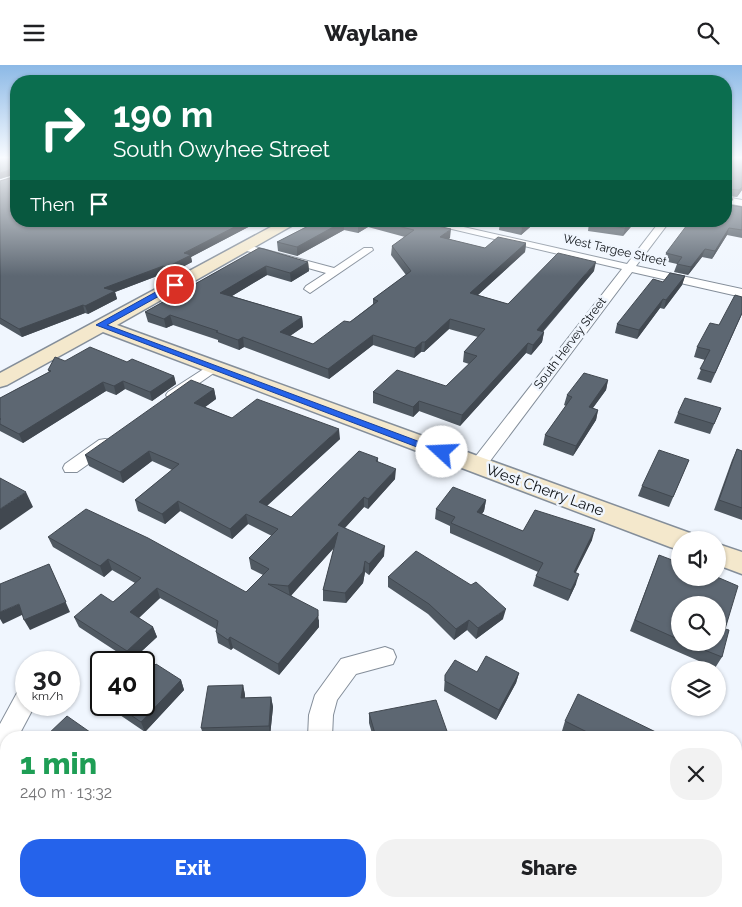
<!DOCTYPE html>
<html lang="en">
<head>
<meta charset="utf-8">
<style>
  :root { --surface:#fff; --page:#f2f2f2; --text:#202124; --muted:#757577; --accent:#2563eb }
  body { margin:0; font-family:Raleway,sans-serif; background:var(--page); color:var(--text); height:100vh; display:flex; flex-direction:column; font-size:19px; white-space:nowrap }
  * { box-sizing:border-box; margin:0 }
  p { font-size:16px; color:var(--muted) }
  .icon { flex:none; width:28px; height:28px; fill:none; stroke:currentColor; stroke-width:2; stroke-linecap:round; stroke-linejoin:round }
  .map { position:relative; flex:1; overflow:hidden }
  .sheet { position:absolute; left:0px; top:666px; width:742px; height:176px; display:flex; flex-direction:column; background:var(--surface); border-radius:20px 20px 0 0; box-shadow:0 1px 4px #0004 }
  .sheet>* { flex:none }
  .banner { position:absolute; left:10px; top:10px; width:722px; height:152px; border-radius:20px; box-shadow:0 1px 4px #0004; background:#0b6e4f; color:#fff; overflow:hidden }
  .controls { position:absolute; left:671px; top:466px; display:grid; gap:10px }
  .controls a { display:grid; place-items:center; width:55px; height:55px; border-radius:50%; background:var(--surface); box-shadow:0 1px 4px #0004; font-size:25px }
  .speed { position:absolute; left:15px; top:586px; display:flex; gap:10px; font-size:25px; font-weight:700; text-align:center }
  .speed>* { display:grid; place-content:center; width:65px; height:65px; border-radius:50%; background:var(--surface); box-shadow:0 1px 4px #0004; line-height:1 }
  .speed small { font-size:12px; font-weight:400 }
  .speed .limit { border:2px solid #111; border-radius:8px; background:#fff; color:#111 }
  .pin { position:absolute; display:grid; place-items:center; width:42px; height:42px; color:#fff; margin:-21px; border:2px solid #fff; border-radius:50%; box-shadow:0 1px 5px #0007 }
  .me { position:absolute; width:55px; margin:-28px; rotate:290deg; stroke-linejoin:round; filter:drop-shadow(0 0 4px #0008) }
  .turn { display:flex; align-items:center; gap:18px; height:105px; padding:0 20px; font-size:22px }
  .turn .icon { width:65px; height:65px; stroke-width:2.5 }
  .turn b { display:block; font-size:35px; line-height:42px }
  .then { display:flex; align-items:center; height:48px; padding:0 20px; background:#0003; gap:10px; font-size:19px }
  .round { display:grid; place-items:center; flex:none; width:52px; height:52px; border-radius:20px; background:var(--page) }
  .headline { display:flex; align-items:center; justify-content:space-between; height:85px; padding:0 20px }
  h1 { font-size:30px; font-weight:800; line-height:38px; color:#1e9e55 }
  .button { display:flex; gap:10px; margin-top:auto; padding:10px 20px }
  .button a { flex:1; height:58px; border-radius:20px; background:var(--accent); color:#fff; font-size:20px; font-weight:800; line-height:58px; text-align:center }
  .button a+a { background:var(--page); color:var(--text) }
  header { display:flex; justify-content:space-between; align-items:center; height:65px; padding:0 20px; background:var(--surface); font-size:22px; font-weight:800 }
  .map>svg:first-child { display:block }
</style>
</head>
<body>
<header><svg class="icon" aria-label="menu" viewBox="0 0 24 24"><path d="M4 6h16M4 12h16M4 18h16"/></svg>Waylane<svg class="icon" aria-label="search" viewBox="0 0 24 24"><circle cx="10" cy="10" r="6"/><path d="M15 15l6 6"/></svg></header>
<div class="map">
<svg width="742" height="842" viewBox="0 0 742 842">
  <rect width="100%" height="100%" fill="#f0f6fe"/>
  <g fill="none" stroke-linecap="round" stroke-linejoin="round">
    <defs>
      <path id="street" d="M726,132L742,135V141L726,138Z
        M418,156H437L627,199L660,156H670L636,201L742,224V232L632,207L484,404H472L470,400L472,396L622,204Z
        M244,179L334,203L364,183H372L373,185L310,228L304,224L306,221L326,208L240,184L239,182Z
        M213,298L220,302L218,305L178,333H168L166,330L168,327Z
        M105,374L111,375L113,379L111,383L77,407H65L63,403L65,399L99,375Z
        M385,582L393,585L396,592L393,599L356,609L337,635L333,650L332,672H308L309,650L315,630L341,594Z
        M26,622V640H35L18,672H6V684L0,687V659L18,626Z
        M395,836H425L427,842H397Z"/>
      <path id="secondary" d="M282,156H300L117,260L690,468L694,475H680V485L670,482L103,267L7,320L0,322V308Z
        M718,479L742,487V509L718,500Z"/>
    </defs>
    <!-- street casing -->
    <use href="#street" stroke="#848e9a" stroke-width="2"/>
    <!-- secondary casing -->
    <use href="#secondary" stroke="#848e9a" stroke-width="3"/>
    <!-- street -->
    <use href="#street" fill="#fff" fill-rule="evenodd"/>
    <!-- secondary -->
    <use href="#secondary" fill="#f4e8cc" fill-rule="evenodd"/>
  </g>
  <!-- wall -->
  <path fill="#505962" fill-rule="evenodd" d="M16,93V156H260L191,192L192,197L169,209L165,208L115,227L117,234L88,249L85,248L22,272L0,259V116L16,111L15,109L0,114Z
    M742,93V125L737,132L727,131V132L731,140L742,142V173L727,170L712,194L702,192L688,210L674,207L677,199L664,196L666,188L726,156V104Z
    M308,156H440V161L450,173L448,174L485,183L526,178L525,187L478,230L508,239L594,206L543,267H544L542,277L531,290L526,288L460,361L419,346L413,352L373,338V327L446,321L469,299L463,297L464,287L478,272L449,264L424,287H421L414,293L373,280L329,314L244,282L239,285L218,277V275L173,260L166,263L148,257L145,247L259,183L308,197L309,206L291,217L267,210L232,231L302,252L303,262L290,271L313,279L350,257L373,239V234L406,210L391,190L392,181L405,172L368,162L358,168L344,165L297,191L278,186L277,177L308,161Z
    M501,156H537L521,170L499,165L500,157Z
    M636,156L623,171L588,166L589,158Z
    M685,211L682,220L664,244L660,243L637,274L615,268L617,259L663,217Z
    M742,232V249L711,318L697,314L705,295L694,292L697,282L719,260Z
    M65,296L127,297L174,311L176,319L152,336L125,324L116,330L106,326L23,378L0,366V333L49,307L48,305Z
    M608,315L606,325L593,343L598,345L596,355L573,391L543,380L545,370L566,341L564,340L567,330Z
    M214,324L216,334L205,342L232,353L340,374L267,441L291,452L378,393V397L395,414L368,444L364,442L345,463L384,491L369,510L365,507L363,518L346,538L323,536V525L334,483L291,530L319,555V562L279,610L233,583L231,585L218,578L216,567V564L160,533L139,553L153,562L157,572L131,596L79,562L74,552L113,537L135,518L112,505L104,512L53,482L48,472L246,527L263,510L251,504L249,493L272,471L248,459L232,474L180,446L165,459L138,446L135,435L172,405L152,396L123,418L89,401L85,390Z
    M721,343L710,369L674,358L678,348Z
    M737,384L742,386V455L714,445L732,395Z
    M689,395L669,442L638,431L642,421Z
    M486,435L484,446L482,449L523,466L592,475L576,507V519L568,536L533,521L536,511L538,507L450,468V461L435,454L436,444Z
    M659,490L725,564L722,592L715,603L630,566ZM680,540L718,578H680Z
    M388,512L503,554L476,574L467,565L454,575L428,549L388,522Z
    M477,607L519,608L516,618L496,655L444,626L445,610Z
    M181,615L184,625L145,667L120,650L116,640Z
    M243,620L245,630V633L271,632L273,642L270,671L204,672L201,663Z
    M369,648L448,669L447,672H373L369,658Z
    M565,656L666,672H574L562,666Z
    M488,836H571L579,842H495Z"/>
  <!-- shaded-wall -->
  <path fill="#414850" d="M15,103L16,109L0,114V108Z
    M742,122V125L737,132L739,125Z
    M246,156H260L191,192L192,197L169,209L167,202L184,188Z
    M344,156V165L297,191V182Z
    M364,156H368V162L358,168V160Z
    M438,156H440L439,163L433,160Z
    M529,156H537L521,170L522,162Z
    M631,156H636L623,171L625,163Z
    M729,163L727,170L712,194L715,186Z
    M451,164L450,173L439,181L440,172Z
    M526,178L525,187L469,238L470,228Z
    M705,184L702,192L688,210L691,202Z
    M308,197L309,206L291,217L290,208Z
    M596,197L594,206L535,275L537,265Z
    M163,201L165,208L115,227L117,234L88,249L85,241L104,223Z
    M266,201L267,210L222,237L220,228Z
    M685,211L682,220L664,244L666,235Z
    M663,234L660,243L637,274L639,265Z
    M83,240L85,248L22,272L19,264Z
    M170,250L173,260L166,263L164,254Z
    M302,252L303,262L281,277L280,267Z
    M450,254L449,264L424,287L425,277Z
    M544,267L542,277L531,290L533,280Z
    M373,270V280L329,314L328,304Z
    M243,272L244,282L239,285L238,275Z
    M422,277L421,287L414,293L415,283Z
    M528,278L526,288L460,361L462,350Z
    M174,311L176,319L152,336L150,327Z
    M608,315L606,325L586,352L589,342Z
    M123,316L125,324L116,330L114,321Z
    M103,317L106,326L23,378L19,369Z
    M214,324L216,334L197,348L194,338Z
    M419,336V346L413,352V342Z
    M598,345L596,355L573,391L576,381Z
    M339,364L340,374L260,447L259,437Z
    M149,386L152,396L123,418L120,407Z
    M396,404L395,414L368,444V434Z
    M26,427L33,442L0,465V444Z
    M364,432V442L338,470V460Z
    M486,435L484,446L475,458L477,447Z
    M178,436L180,446L165,459L162,449Z
    M246,449L248,459L232,474L230,464Z
    M595,464L592,475L571,517L574,507Z
    M338,467L339,477L290,532L288,521Z
    M385,481L384,491L369,510V499Z
    M108,494L112,505L104,512L100,501Z
    M365,496V507L363,518L346,538L345,528Z
    M49,499L70,547L30,565L24,555Z
    M579,509L576,519L568,536L571,525Z
    M157,523L160,533L134,557L130,547Z
    M19,539L24,549L3,559L0,554V547Z
    M506,544L503,554L476,574L478,563Z
    M318,545L319,562L279,610L278,599Z
    M469,555L467,565L454,575L456,564Z
    M153,562L157,572L131,596L127,586Z
    M230,572L233,583L231,585L228,575Z
    M519,608L516,618L496,655L499,645Z
    M181,615L184,625L145,667L141,657Z
    M243,620L245,630L244,643L241,633Z
    M271,632L273,642L270,671L269,661Z
    M448,669L447,672H433Z
    M6,795V803L2,799Z
    M83,836H99L95,842H78Z
    M352,836H355V842H349Z"/>
  <!-- building -->
  <path fill="#5d6772" stroke="#414850" d="M0,93H16V156H246L184,188L191,190L167,202L163,201L104,223L115,226L85,241L83,240L19,264L0,253V116L16,111L15,103L0,108Z
    M735,93H742V122L739,125L727,124V132L733,134L729,140L742,142V165L729,163L715,186L705,184L691,202L677,199L682,192L666,188L690,156H726V104Z
    M308,156H344L297,182L277,177L314,158Z
    M344,156H364L358,160Z
    M377,156H438L433,160L451,164L440,172L485,183L498,172L526,178L470,228L508,239L558,188L596,197L537,265L544,267L533,280L528,278L462,350L419,336L413,342L373,327L397,305L446,321L477,291L464,287L485,264L450,254L425,277H422L415,283L373,270L328,304L243,272L238,275L216,267L218,266L170,250L164,254L145,247L259,183L264,184L308,197L290,208L266,201L220,228L302,252L280,267L313,279L344,256L350,257L378,236L373,234L411,206L392,181L414,165Z
    M501,156H529L522,162L500,157Z
    M591,156H631L625,163L589,158Z
    M670,208L685,211L666,235L663,234L639,265L617,259L653,214L663,217Z
    M735,230L742,232V248L715,308L700,304L710,285L697,282L710,258L719,260Z
    M90,282L127,297L132,294L174,311L150,327L123,316L114,321L103,317L19,369L0,359V354H1H0V333L51,306L48,305L55,292L65,296Z
    M584,308L608,315L589,342L598,345L576,381L545,370L572,332L567,330Z
    M191,315L214,324L194,338L232,353L257,334L339,364L259,437L291,452L359,386L378,393L376,396L396,404L368,434L364,432L338,460L385,481L369,499L365,496L363,507L345,528L323,525L338,467L288,521L268,519L318,545V551L278,599L230,572L228,575L216,567L218,556L157,523L130,547L153,562L127,586L74,552L101,529L113,537L141,513L108,494L100,501L48,472L86,444L148,473L246,527L269,504L249,493L278,464L246,449L230,464L178,436L162,449L135,435L179,399L149,386L120,407L85,390Z
    M685,333L721,343L714,359L678,348Z
    M737,384L742,386V443L719,435Z
    M659,385L689,395L673,432L642,421Z
    M0,413L26,427L0,444Z
    M453,422L486,435L477,447L523,466L535,445L595,464L574,507L579,509L571,525L536,511L543,498L451,458L455,452L436,444Z
    M416,486L471,520L476,517L506,544L478,563L469,555L456,564L429,539L388,512Z
    M659,490L680,498V512H717L738,521L725,564L729,565L722,592L687,578H718V540H680V575L635,555Z
    M49,499L66,537L24,555L19,539L0,547V519Z
    M486,591L519,608L499,645L445,616V610L455,595L477,607Z
    M156,599L181,615L141,657L116,640H144V611Z
    M243,620L241,633L271,632L269,661L201,663L208,621Z
    M578,629L666,672H597L565,656Z
    M436,635L448,669L433,672H376L369,648Z
    M67,651L97,672H45Z
    M736,734L742,736V750L736,778Z
    M6,735V795L2,799L6,802V836H83L78,842H49L46,840L44,842H0V738L2,739Z
    M304,836H352L349,842H300Z
    M501,836H571L579,842H508Z"/>
  <!-- sky -->
  <linearGradient id="sky" x2="0" y2="1"><stop stop-color="#8cb9e6"/><stop offset="0.44" stop-color="#f8fbff"/><stop offset="1" stop-color="#f8fbff" stop-opacity="0"/></linearGradient>
  <rect width="742" height="211" fill="url(#sky)"/>
  <!-- route -->
  <path fill="#2563eb" stroke="#184099" d="M172,218L179,220L107,260L447,387L446,390H438L96,260Z"/>
  <g text-anchor="middle" stroke-width="5" stroke-linejoin="round" paint-order="stroke">
    <!-- far-street labels -->
    <g font-size="12" fill="#0b0f13" stroke="#f0f6fe">
      <text transform="translate(615 185) rotate(13)" y="4">West Targee Street</text>
      <text transform="translate(570 278) rotate(-53)" y="4">South Hervey Street</text>
    </g>
    <!-- street labels -->
    <g font-size="15" fill="#0b0f13" stroke="#f0f6fe">
      <text transform="translate(545 425) rotate(20)" y="5">West Cherry Lane</text>
    </g>
  </g>
</svg>
<div class="controls">
<a><svg class="icon" aria-label="sound" viewBox="0 0 24 24"><path d="M4 9h4l5-4v14l-5-4H4zM17 9q2 3 0 6"/></svg></a>
<a><svg class="icon" aria-label="search" viewBox="0 0 24 24"><circle cx="10" cy="10" r="6"/><path d="M15 15l6 6"/></svg></a>
<a><svg class="icon" aria-label="layers" viewBox="0 0 24 24"><path d="M12 4l9 5-9 5-9-5zM3 14l9 5 9-5"/></svg></a>
</div>
<div class="speed"><div>30<small>km/h</small></div><div class="limit">40</div></div>
<div class="pin" style="left:175px;top:220px;background:#d93025"><svg class="icon" aria-label="arrive" viewBox="0 0 24 24"><path d="M6 21V4h12l-3 4 3 4H6"/></svg></div>
<svg class="me" style="left:442px;top:387px" viewBox="-20 -20 40 40"><circle r="19" fill="#fff"/><path d="M0-13L10 11 0 6-10 11z" fill="#2563eb"/></svg>
<div class="banner">
<div class="turn"><svg class="icon" aria-label="right" viewBox="0 0 24 24"><path d="M7 20v-9h11M14 6l5 5-5 5"/></svg><div><b>190 m</b>South Owyhee Street</div></div>
<div class="then">Then<svg class="icon" aria-label="arrive" viewBox="0 0 24 24"><path d="M6 21V4h12l-3 4 3 4H6"/></svg></div>
</div>
<section class="sheet">
<div class="headline"><div><h1>1 min</h1><p>240 m · 13:32</p></div><a class="round"><svg class="icon" aria-label="close" viewBox="0 0 24 24"><path d="M6 6l12 12M18 6L6 18"/></svg></a></div>
<div class="button"><a>Exit</a><a>Share</a></div>
</section>
</div>
</body>
</html>
